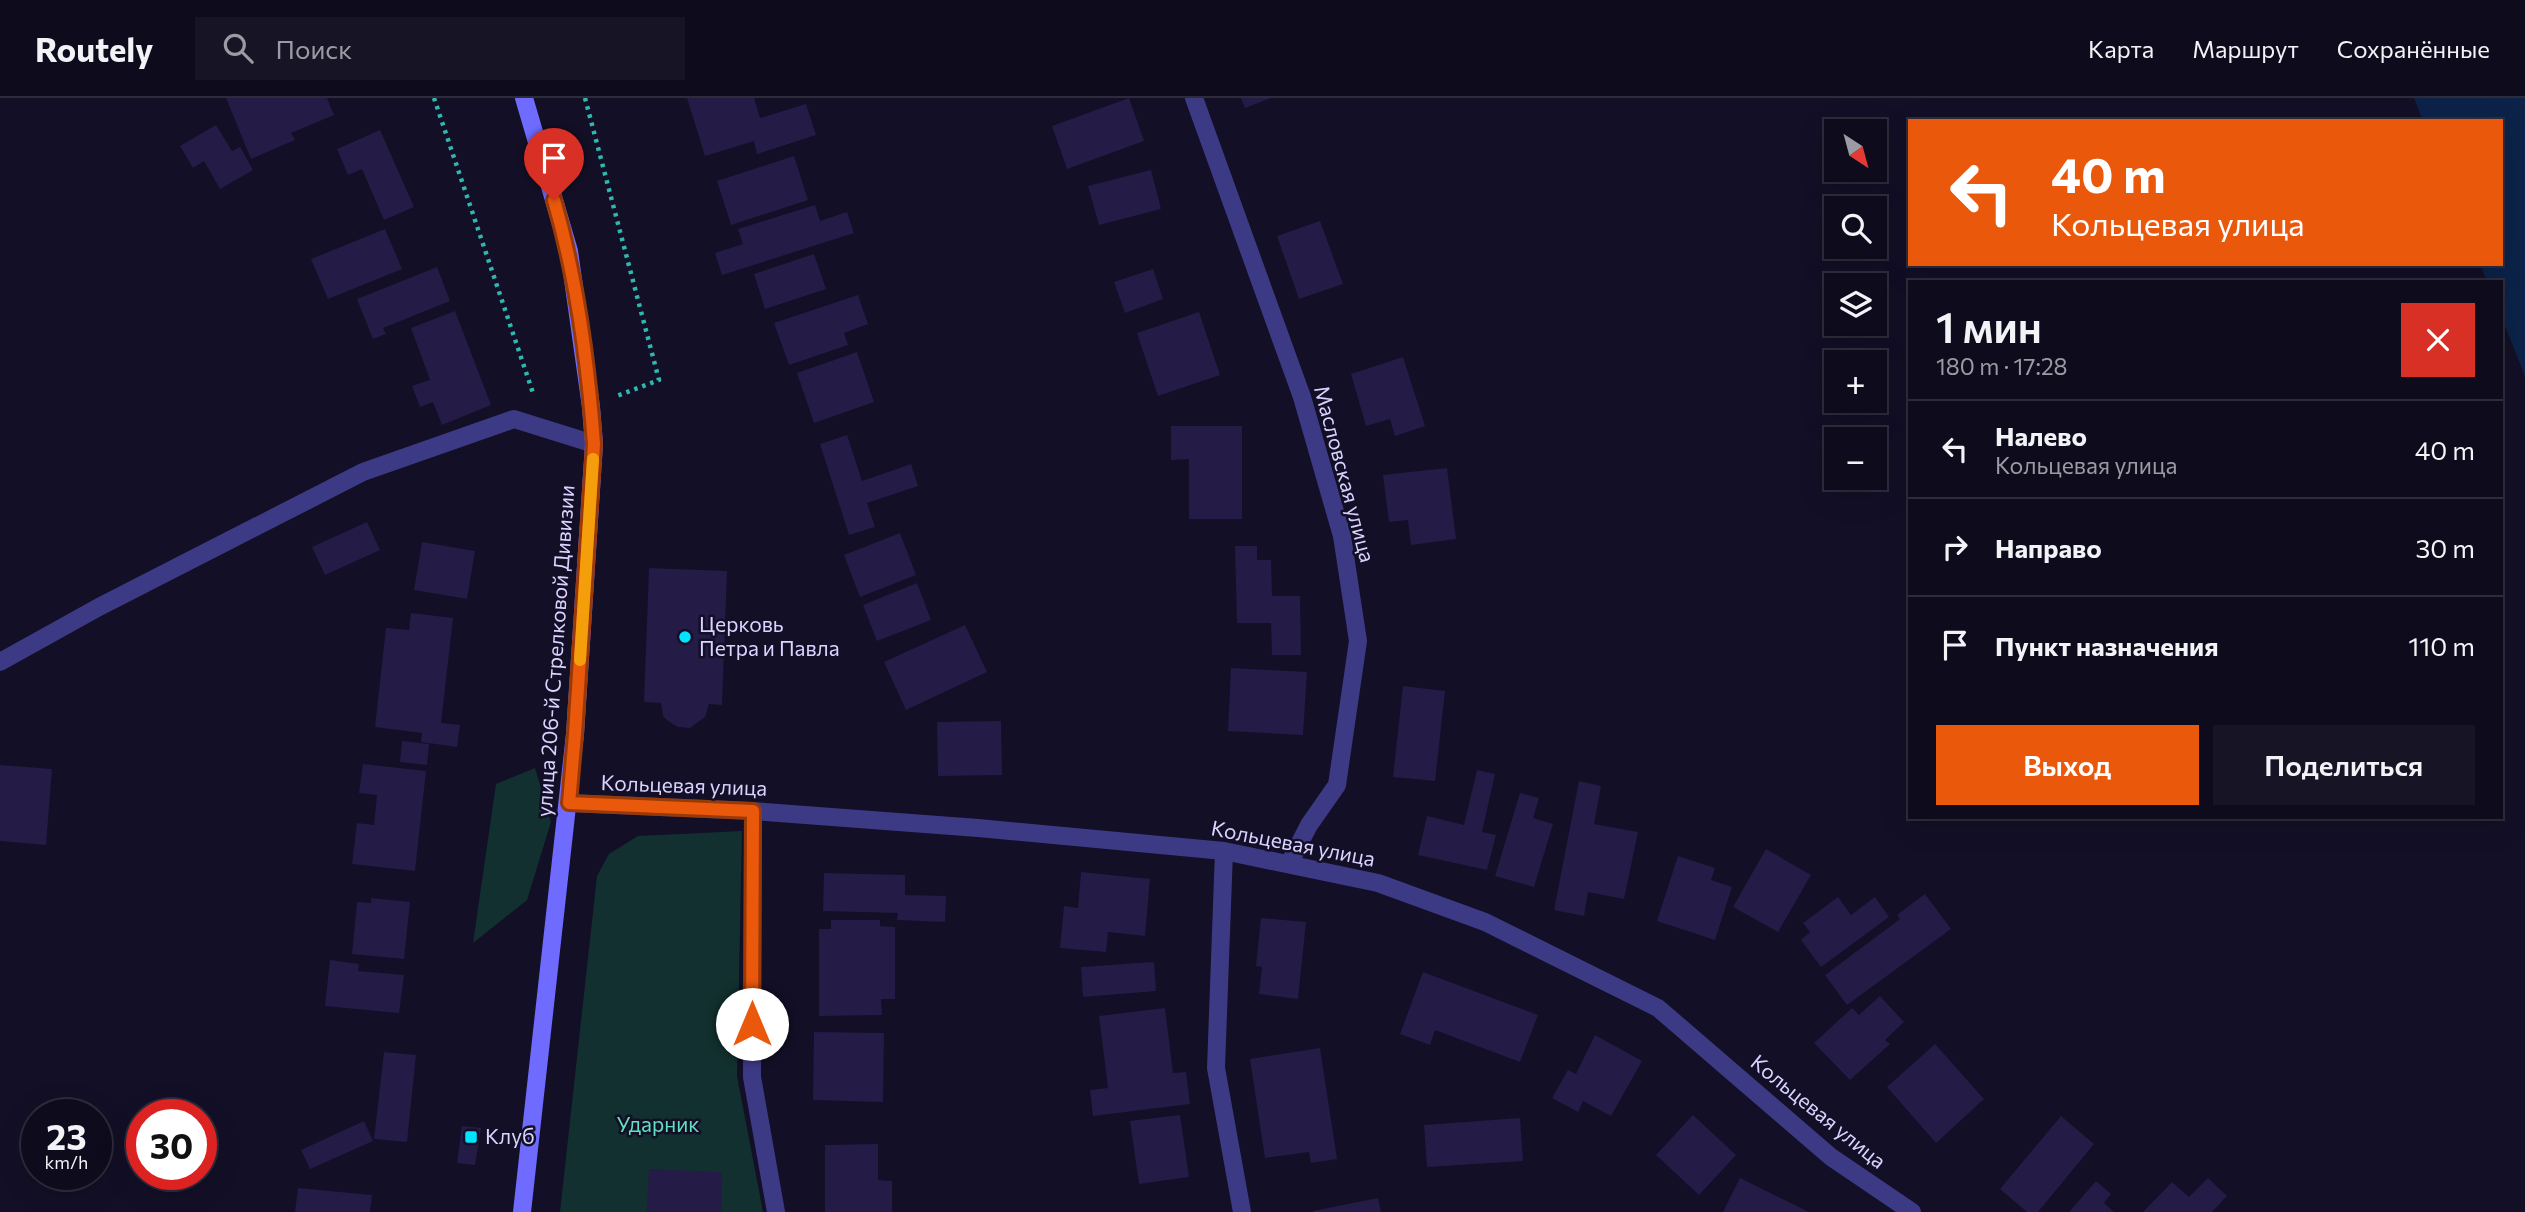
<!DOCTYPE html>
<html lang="ru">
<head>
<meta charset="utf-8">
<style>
  :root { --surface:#0e0b1c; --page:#171425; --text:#f1f3f6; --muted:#9b9ba3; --line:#2e2b3b; --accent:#ea580c }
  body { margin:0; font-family:Commissioner,sans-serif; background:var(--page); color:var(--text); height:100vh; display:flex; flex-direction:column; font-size:26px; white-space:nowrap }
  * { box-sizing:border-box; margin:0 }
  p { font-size:23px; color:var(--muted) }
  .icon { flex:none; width:38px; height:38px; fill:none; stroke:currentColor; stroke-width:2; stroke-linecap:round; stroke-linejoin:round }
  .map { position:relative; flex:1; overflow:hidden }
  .drawer { position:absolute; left:1908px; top:182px; width:595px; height:539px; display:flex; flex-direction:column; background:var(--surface); border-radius:0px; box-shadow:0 7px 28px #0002,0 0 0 2px var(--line) }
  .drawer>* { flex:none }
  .banner { position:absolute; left:1908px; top:21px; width:595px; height:147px; border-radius:0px; box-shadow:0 7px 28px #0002,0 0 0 2px var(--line); background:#ea580c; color:#fff; overflow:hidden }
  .needle { width:46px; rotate:144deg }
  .buttons { position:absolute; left:1824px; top:21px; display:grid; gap:14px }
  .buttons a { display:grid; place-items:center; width:63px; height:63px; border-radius:0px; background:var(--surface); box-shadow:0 7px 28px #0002,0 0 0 2px var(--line); font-size:35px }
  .speed { position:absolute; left:21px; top:1001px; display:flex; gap:14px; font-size:35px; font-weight:700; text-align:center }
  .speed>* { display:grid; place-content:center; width:91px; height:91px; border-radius:50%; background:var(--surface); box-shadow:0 7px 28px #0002,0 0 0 2px var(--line); line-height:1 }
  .speed small { font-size:18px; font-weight:400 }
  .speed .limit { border:10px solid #d22; background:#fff; color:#111 }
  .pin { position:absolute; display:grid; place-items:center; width:60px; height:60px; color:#fff; margin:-72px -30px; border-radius:50% 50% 50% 0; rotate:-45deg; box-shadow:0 0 7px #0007 }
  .pin .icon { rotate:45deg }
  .me { position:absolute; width:77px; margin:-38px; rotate:0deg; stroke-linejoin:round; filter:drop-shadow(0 0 5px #0008) }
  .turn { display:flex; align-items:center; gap:24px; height:147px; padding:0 28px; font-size:32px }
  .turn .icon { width:91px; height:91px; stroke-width:2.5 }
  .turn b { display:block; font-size:49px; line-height:60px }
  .round { display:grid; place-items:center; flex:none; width:74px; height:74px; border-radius:0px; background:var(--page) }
  .overview { display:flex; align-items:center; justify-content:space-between; height:119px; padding:0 28px }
  h1 { font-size:42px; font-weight:600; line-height:52px }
  .cta { display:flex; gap:14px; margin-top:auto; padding:14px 28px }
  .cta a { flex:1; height:80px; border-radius:0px; background:var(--accent); color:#fff; font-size:28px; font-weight:600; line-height:80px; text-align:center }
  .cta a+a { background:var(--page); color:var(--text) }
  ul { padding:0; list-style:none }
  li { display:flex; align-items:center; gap:21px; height:98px; padding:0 28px; border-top:2px solid var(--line) }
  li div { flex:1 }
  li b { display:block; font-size:26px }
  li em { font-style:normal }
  header { display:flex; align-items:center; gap:42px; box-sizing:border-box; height:98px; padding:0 35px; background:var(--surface); border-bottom:2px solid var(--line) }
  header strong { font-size:33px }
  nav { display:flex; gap:38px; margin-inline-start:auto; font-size:24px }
  .search { width:490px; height:63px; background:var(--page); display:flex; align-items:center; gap:18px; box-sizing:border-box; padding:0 24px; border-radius:0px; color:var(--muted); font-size:26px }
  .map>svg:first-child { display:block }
</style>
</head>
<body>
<header>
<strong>Routely</strong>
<div class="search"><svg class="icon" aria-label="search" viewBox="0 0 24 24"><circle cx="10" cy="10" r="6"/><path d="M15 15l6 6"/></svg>Поиск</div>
<nav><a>Карта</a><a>Маршрут</a><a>Сохранённые</a></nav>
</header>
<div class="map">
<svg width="2525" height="1114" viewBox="0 0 2525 1114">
  <rect width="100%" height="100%" fill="#130f26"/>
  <!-- green -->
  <path fill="#12302f" d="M535,670L551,724L527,802L473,845L496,686Z
    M742,733L737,978L763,1114H560L597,778L609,756L638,738Z"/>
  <!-- water -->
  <path fill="#0c2248" d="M2414,0H2525V278L2501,218V184H2487L2480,166H2501V23H2423Z"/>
  <!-- building -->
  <path fill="#241b47" d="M226,0H327L334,17L291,35L295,42L251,61Z
    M687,0H754L760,20L806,6L816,37L757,56L754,43L705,58Z
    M1129,0L1144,43L1067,71L1052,28Z
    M1241,0H1271L1245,10Z
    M216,27L232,53L240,49L253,72L220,91L204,63L193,70L180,48Z
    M380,32L414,109L384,122L362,71L348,77L337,51Z
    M794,58L808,102L731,127L717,83Z
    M1151,72L1161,111L1099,127L1088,88Z
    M815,107L820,123L847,114L854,135L722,177L715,155L743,146L738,131Z
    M1320,123L1343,186L1299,201L1277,138Z
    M385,131L402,171L328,201L311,161Z
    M814,156L826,191L765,211L754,176Z
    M437,169L450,203L383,230L386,236L373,241L357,201Z
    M1153,171L1163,201L1125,215L1114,184Z
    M858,197L868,226L844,235L848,247L789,267L774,225Z
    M455,213L491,307L442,327L433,304L420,309L412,288L430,282L411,230Z
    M1199,214L1220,277L1158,298L1137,235Z
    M857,254L874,304L814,325L797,275Z
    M1403,259L1425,328L1395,338L1390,321L1366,328L1351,276Z
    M1171,328H1242V421H1189V361L1171,362Z
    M847,337L862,383L911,366L918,388L867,405L875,429L849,437L820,346Z
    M1447,370L1456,441L1411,447L1408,422L1389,424L1383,377Z
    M367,424L380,452L325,477L312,449Z
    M900,435L916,477L860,499L844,457Z
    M422,444L475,453L467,501L414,492Z
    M1235,448H1257V462H1271L1272,498H1300L1301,557H1272L1271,525H1237Z
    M649,470L727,473L722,607L709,606L705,619L690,630L678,629L668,623L663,618L661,605L644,604Z
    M917,485L931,522L877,543L863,507Z
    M411,515L453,520L441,625L460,627L457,649L421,644L422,635L375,629L386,530L409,532Z
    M965,527L987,574L906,612L884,564Z
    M1231,570L1307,574L1303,637L1228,633Z
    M1403,588L1445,593L1435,683L1393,679Z
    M1001,623L1002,677L938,678L937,624Z
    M402,643L429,646L427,667L400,664Z
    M363,666L426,673L415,773L352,766L357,725L374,727L377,697L359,695Z
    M0,667L52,671L46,747L0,743Z
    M1477,672L1495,676L1482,734L1496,737L1487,772L1418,757L1427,718L1464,727Z
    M1579,683L1601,688L1594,726L1638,734L1624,801L1588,794L1584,818L1554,812Z
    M1520,695L1539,700L1533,720L1553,726L1534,789L1495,778Z
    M1766,751L1811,777L1778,834L1733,809Z
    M1678,758L1715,770L1711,782L1732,789L1715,842L1657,823Z
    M1081,774L1150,781L1145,838L1108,834L1106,854L1060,850L1064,808L1078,810Z
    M824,775L905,777V797L946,798L945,824L897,822L898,815L823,813Z
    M1925,796L1951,831L1847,907L1825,877L1900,821L1897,817Z
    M1838,799L1851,817L1875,799L1889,819L1821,869L1801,842L1810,834L1803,825Z
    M371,800L410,804L404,861L352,856L357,804L371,805Z
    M1261,820L1306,824L1298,901L1259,896L1262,869L1256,868Z
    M831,822H880V828L895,829V901H881L882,917L819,918V831H831Z
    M330,862L359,866L358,873L404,877L399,915L325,908Z
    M1154,864L1156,893L1083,899L1081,869Z
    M1423,874L1538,917L1520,964L1435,932L1430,947L1400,936Z
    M1880,898L1904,924L1885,942L1890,946L1850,982L1814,945L1852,910L1859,917Z
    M1165,910L1173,975L1186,974L1190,1006L1093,1018L1090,992L1108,990L1099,918Z
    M814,934L884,935L883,1004L813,1002Z
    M1595,937L1642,963L1611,1018L1583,1003L1578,1014L1552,1000L1568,972L1576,976Z
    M1935,946L1984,1001L1936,1045L1887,989Z
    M1320,950L1337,1061L1311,1065L1309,1054L1265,1060L1250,961Z
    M384,954L416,957L407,1044L374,1041Z
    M1180,1017L1189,1079L1139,1086L1130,1023Z
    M1693,1017L1736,1057L1699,1097L1656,1057Z
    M2061,1018L2094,1046L2038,1114H2027L2000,1091Z
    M1520,1020L1523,1063L1427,1069L1424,1027Z
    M364,1023L373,1043L310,1071L301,1052Z
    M462,1028L481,1030L475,1067L457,1065Z
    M878,1046V1082L892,1083V1114H825V1047Z
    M649,1071L722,1074L721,1114H647Z
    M1740,1080L1809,1114H1723Z
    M2208,1080L2227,1098L2212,1114H2143L2172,1084L2189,1099Z
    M2096,1083L2111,1096L2104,1105L2114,1114H2069Z
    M298,1090L372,1097L370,1114H295Z
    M1378,1100L1381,1114H1313V1113Z"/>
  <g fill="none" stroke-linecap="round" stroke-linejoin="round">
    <!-- path -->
    <path stroke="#2fb8b0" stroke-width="4.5" stroke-dasharray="3.5 5" stroke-linecap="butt" d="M434,0L534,298
      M585,0L659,282L617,298"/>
    <!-- lane -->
    <path stroke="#3d3a85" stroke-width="18" d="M0,564L99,509L363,374L514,321L594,346"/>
    <!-- street -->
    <path stroke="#3d3a85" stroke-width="18" d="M1194,0L1302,299L1342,438L1358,543L1337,687L1309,727L1289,766
      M569,705L753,713L978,730L1224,753L1378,785L1485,824L1658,910L1831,1059L1912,1114
      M753,713L752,979L776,1114
      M1224,753L1216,970L1242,1114"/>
    <!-- secondary -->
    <path stroke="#6f6bff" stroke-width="18" d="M522,1114L575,636L594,346L591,309L569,153L524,0"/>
  </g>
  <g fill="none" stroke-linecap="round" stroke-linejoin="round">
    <defs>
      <path id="route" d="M554,102C577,181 588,265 594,346L575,636L569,705L753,713L752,926"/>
    </defs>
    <!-- route casing -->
    <use href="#route" stroke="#983908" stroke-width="18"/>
    <!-- route -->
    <use href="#route" stroke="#ea580c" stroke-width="12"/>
    <!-- slow -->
    <path stroke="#f59e0b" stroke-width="12" d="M580,562L593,361"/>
  </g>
  <!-- markers -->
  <g fill="#00e5ff" stroke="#130f26" stroke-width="2.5">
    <circle cx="685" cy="539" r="7"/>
    <rect x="464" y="1032" width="14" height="14" rx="3.5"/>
  </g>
  <g text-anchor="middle" stroke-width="5" stroke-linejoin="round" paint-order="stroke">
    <!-- street labels -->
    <g font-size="21" fill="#d9d4ff" stroke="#130f26">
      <text transform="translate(1344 376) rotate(75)" y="7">Масловская улица</text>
      <text transform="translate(556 553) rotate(-86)" y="7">улица 206-й Стрелковой Дивизии</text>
      <text transform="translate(684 688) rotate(2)" y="7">Кольцевая улица</text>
      <text transform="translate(1293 746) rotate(11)" y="7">Кольцевая улица</text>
      <text transform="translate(1818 1014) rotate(39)" y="7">Кольцевая улица</text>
    </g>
    <!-- poi labels -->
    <g font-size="21" fill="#d9d4ff" stroke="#130f26" text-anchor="start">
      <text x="699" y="534">Церковь<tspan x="699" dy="24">Петра и Павла</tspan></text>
      <text x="485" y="1046">Клуб</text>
    </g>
    <!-- park labels -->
    <g font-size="21" fill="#5fe0c0" stroke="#130f26">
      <text x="658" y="1034">Ударник</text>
    </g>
  </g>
</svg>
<div class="buttons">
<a><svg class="needle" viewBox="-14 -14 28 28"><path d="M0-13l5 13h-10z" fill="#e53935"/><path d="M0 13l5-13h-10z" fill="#9b9ba3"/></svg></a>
<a><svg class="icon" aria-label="search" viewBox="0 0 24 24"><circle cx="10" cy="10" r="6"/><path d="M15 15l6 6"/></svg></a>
<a><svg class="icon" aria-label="layers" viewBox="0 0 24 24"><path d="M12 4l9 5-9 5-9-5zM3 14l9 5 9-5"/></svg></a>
<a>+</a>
<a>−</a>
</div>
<div class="speed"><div>23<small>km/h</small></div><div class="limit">30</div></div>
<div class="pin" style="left:554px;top:102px;background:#d93025"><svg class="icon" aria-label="arrive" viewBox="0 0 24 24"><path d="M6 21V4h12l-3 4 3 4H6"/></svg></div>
<svg class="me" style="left:752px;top:926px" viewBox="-20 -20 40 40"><circle r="19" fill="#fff"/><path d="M0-13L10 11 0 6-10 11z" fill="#ea580c"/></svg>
<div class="banner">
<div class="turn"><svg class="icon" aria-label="left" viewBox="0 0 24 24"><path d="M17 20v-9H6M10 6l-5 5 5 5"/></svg><div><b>40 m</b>Кольцевая улица</div></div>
</div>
<section class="drawer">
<div class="overview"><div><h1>1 мин</h1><p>180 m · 17:28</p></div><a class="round" style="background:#d93025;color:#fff"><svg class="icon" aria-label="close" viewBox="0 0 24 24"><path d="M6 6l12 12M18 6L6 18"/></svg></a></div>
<ul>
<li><svg class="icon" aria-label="left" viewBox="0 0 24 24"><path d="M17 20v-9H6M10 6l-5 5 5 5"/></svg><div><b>Налево</b><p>Кольцевая улица</p></div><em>40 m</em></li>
<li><svg class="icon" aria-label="right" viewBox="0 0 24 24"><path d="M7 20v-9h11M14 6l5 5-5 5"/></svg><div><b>Направо</b></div><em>30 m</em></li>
<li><svg class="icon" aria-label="arrive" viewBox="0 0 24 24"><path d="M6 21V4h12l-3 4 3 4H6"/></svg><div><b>Пункт назначения</b></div><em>110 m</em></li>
</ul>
<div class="cta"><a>Выход</a><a>Поделиться</a></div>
</section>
</div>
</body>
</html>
